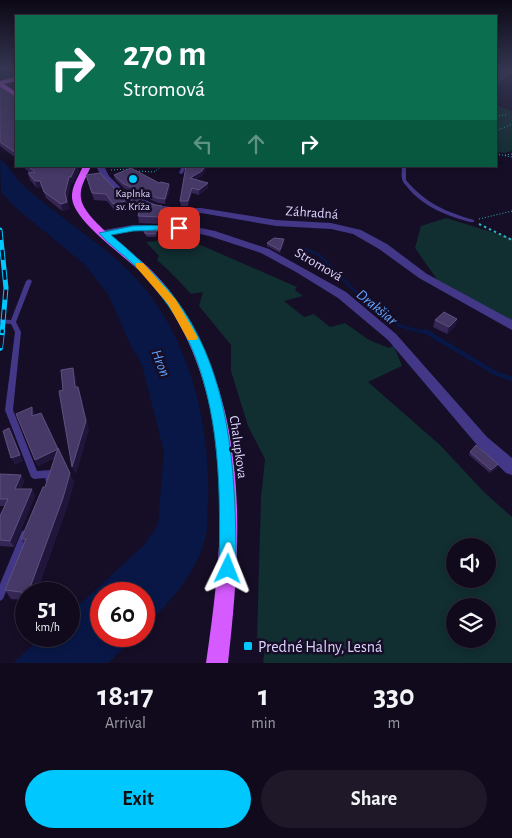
<!DOCTYPE html>
<html lang="en">
<head>
<meta charset="utf-8">
<style>
  :root { --surface:#100a1c; --page:#1e1829; --text:#f1f3f6; --muted:#9c9aa3; --line:#302b3b; --accent:#00c7fe }
  body { margin:0; font-family:"Alegreya Sans",sans-serif; background:var(--page); color:var(--text); height:100vh; display:flex; flex-direction:column; font-size:19px; white-space:nowrap }
  * { box-sizing:border-box; margin:0 }
  p { font-size:16px; color:var(--muted) }
  .icon { flex:none; width:28px; height:28px; fill:none; stroke:currentColor; stroke-width:2; stroke-linecap:round; stroke-linejoin:round }
  .map { position:relative; height:663px; overflow:hidden }
  .side { display:flex; flex-direction:column; background:var(--surface); flex:1 }
  .side>* { flex:none }
  .hud { position:absolute; left:15px; top:15px; width:482px; height:152px; border-radius:0px; box-shadow:0 2px 8px #0003,0 0 0 1px var(--line); background:#0b6e4f; color:#fff; overflow:hidden }
  .controls { position:absolute; left:446px; top:538px; display:grid; gap:10px }
  .controls a { display:grid; place-items:center; width:50px; height:50px; border-radius:50%; background:var(--surface); box-shadow:0 2px 8px #0003,0 0 0 1px var(--line); font-size:25px }
  .speed { position:absolute; left:15px; top:582px; display:flex; gap:10px; font-size:25px; font-weight:700; text-align:center }
  .speed>* { display:grid; place-content:center; width:65px; height:65px; border-radius:50%; background:var(--surface); box-shadow:0 2px 8px #0003,0 0 0 1px var(--line); line-height:1 }
  .speed small { font-size:12px; font-weight:400 }
  .speed .limit { border:8px solid #d22; background:#fff; color:#111 }
  .pin { position:absolute; display:grid; place-items:center; width:42px; height:42px; color:#fff; margin:-21px; border-radius:10px; box-shadow:0 2px 8px #0006 }
  .me { position:absolute; width:55px; margin:-28px; rotate:2deg; stroke-linejoin:round; filter:drop-shadow(0 0 4px #0008) }
  .turn { display:flex; align-items:center; gap:18px; height:105px; padding:0 25px; font-size:22px }
  .turn .icon { width:65px; height:65px; stroke-width:2.5 }
  .turn b { display:block; font-size:35px; line-height:42px }
  .lanes { display:flex; align-items:center; height:48px; padding:0 25px; background:#0003; justify-content:center; gap:25px; direction:ltr }
  .lanes .off { opacity:.35 }
  .eta { display:flex; justify-content:space-evenly; align-items:center; height:85px; text-align:center }
  .eta b { font-size:30px; font-weight:700; line-height:35px }
  .primary-button { display:flex; gap:10px; margin-top:auto; padding:10px 25px }
  .primary-button a { flex:1; height:58px; border-radius:30px; background:var(--accent); color:#111; font-size:20px; font-weight:700; line-height:58px; text-align:center }
  .primary-button a+a { background:var(--page); color:var(--text) }
  .map>svg:first-child { display:block }
</style>
</head>
<body>
<div class="map">
<svg width="512" height="663" viewBox="0 0 512 663">
  <rect width="100%" height="100%" fill="#150e26"/>
  <!-- green -->
  <path fill="#112e31" fill-rule="evenodd" d="M496,105L512,111V151L505,153L496,152Z
    M446,218L512,238V326L438,281L415,248L421,226Z
    M180,236L297,287L295,290L303,296L284,301L304,317L314,314L330,327L345,323L369,340L389,348L394,346L402,366L368,382L440,445L484,492L512,517V663H263L266,640L257,638L261,498L265,459L248,426L231,371V345L199,306L203,292L191,294C180,282 170,271 157,260L159,256L146,242L157,241L159,237ZM455,546H488V579H455ZM455,606H488V639H455Z"/>
  <!-- water -->
  <path fill="#081746" d="M0,159C10,167 16,179 25,187C65,223 112,248 146,290C193,349 211,431 208,505C207,514 208,526 206,535C198,572 169,603 144,628V594H101V636H136L108,663H13L43,636H69V614L143,546L158,525L164,452L142,365L130,344L108,294L84,264L15,207L1,192Z"/>
  <g fill="none" stroke-linecap="round" stroke-linejoin="round">
    <!-- stream-far1 -->
    <path stroke="#081746" stroke-width="3" d="M303,248L319,255L358,294L400,326L427,333"/>
    <!-- stream -->
    <path stroke="#081746" stroke-width="4.5" d="M425,331L495,373L512,379"/>
    <!-- path-far1 -->
    <path stroke="#29b5bd" stroke-width="1" stroke-dasharray="1 2" stroke-linecap="butt" d="M496,116L507,115
      M496,131L512,124
      M496,154L512,157
      M505,155L512,154
      M111,170L129,169
      M136,171L154,172L162,166
      M479,219L512,211"/>
    <!-- path -->
    <path stroke="#29b5bd" stroke-width="2" stroke-dasharray="2.5 3" stroke-linecap="butt" d="M479,224L512,240"/>
    <!-- lane -->
    <path fill="#433787" fill-rule="evenodd" d="M182,166H186L183,173L181,174L179,173Z
      M402,166H406V180C425,203 446,212 474,220V222H470C447,216 424,207 408,188C406,185 402,182 402,178C401,175 402,170 402,166Z
      M29,279L32,281L16,322L21,332L13,410L37,471L51,470L54,472L55,474L52,482L49,483L46,482L45,478L34,479L31,477L5,410L15,332L11,324L0,323V319L11,320L26,281Z
      M25,530L28,531L29,534L3,599L0,601V584L22,531Z"/>
    <!-- street -->
    <path fill="#433787" fill-rule="evenodd" d="M96,166H104L109,176L124,191L157,205L178,208H201L276,220L331,223L361,230L387,244L427,274L512,320V330L419,278L379,249L353,234L331,229L276,226L201,213L178,214L152,209L118,195L102,178Z
      M133,225L191,226L215,231L269,249L346,292L396,334L487,437L512,458V475L506,473L477,445L388,340L338,298L296,272L261,253L209,236L191,232L133,231L104,236L99,233L104,230Z"/>
    <!-- primary -->
    <path fill="#d55aff" fill-rule="evenodd" d="M16,77V81L4,84L16,92V97L0,87V81Z
      M83,166H91C87,176 79,187 81,198C83,220 136,254 152,271C165,284 177,299 186,316C250,421 241,546 228,663H206C223,547 236,422 175,316C166,301 155,287 143,274C126,257 74,222 72,198C71,187 79,176 83,166Z"/>
    <defs>
      <path id="rail-far1" d="M0,230L6,288L2,333"/>
      <path id="rail" d="M0,348L2,331"/>
    </defs>
    <!-- rail-far1 casing -->
    <use href="#rail-far1" stroke="#00c7fe" stroke-width="5"/>
    <!-- rail casing -->
    <use href="#rail" stroke="#00c7fe" stroke-width="6"/>
    <!-- rail-far1 -->
    <use href="#rail-far1" stroke="#150e26" stroke-width="3" stroke-dasharray="10" stroke-linecap="butt"/>
    <!-- rail -->
    <use href="#rail" stroke="#150e26" stroke-width="4.5" stroke-dasharray="13" stroke-linecap="butt"/>
  </g>
  <!-- wall -->
  <path fill="#352655" d="M0,87L16,97V158L0,146Z
    M22,166H78L79,170L73,183H71L67,199L69,209L62,211L46,198L42,187L37,188L30,180L28,173H30Z
    M186,166H208L202,176L195,180L208,183V188L199,195L192,193L188,206H181L180,201Z
    M86,175L116,190L150,204L162,206L163,213L160,224L139,223L138,216L139,211L132,207L115,211L107,201L94,200Z
    M114,175L159,183L169,184L170,189L165,204L158,203L125,189L115,179Z
    M197,218L194,225L178,224V221Z
    M143,230L157,233L156,237H147L144,233Z
    M267,243H284L280,253L267,246Z
    M457,319L455,326L447,334L433,327L435,320Z
    M35,413V415L74,482L67,507L36,594H26V600L11,599L5,590L24,544L21,539L45,487L55,458L38,466L35,460Z
    M470,452L498,464L497,468L490,473L469,455Z
    M0,474L21,475L24,481L21,489H32L35,496L14,547L0,546V516L5,506H0Z"/>
  <!-- shaded-wall -->
  <path fill="#20153a" d="M512,71V73L496,86V83Z
    M76,166H78L79,170L73,183H71L66,199L65,193L69,177Z
    M205,166H208L202,176L190,183V178Z
    M35,181H40L42,187L37,188Z
    M208,183V188L199,195V190Z
    M169,184L170,189L165,204V199Z
    M192,188V193L188,206V201Z
    M130,200L132,207L115,211L113,204Z
    M67,202L69,209L62,211L61,204Z
    M162,206L163,213L160,224L159,217Z
    M284,239V243L280,253V250Z
    M457,319L455,326L447,334L449,327Z
    M73,368L76,377L78,396L75,387Z
    M78,387L81,396L89,430L76,475L72,467Z
    M32,407L35,413V423L32,416Z
    M9,428L23,461L15,465L11,458Z
    M58,449L61,455L38,466L35,460Z
    M498,464L497,468L490,473L491,470Z
    M70,473L74,482L67,507L36,594H29L28,593Z
    M21,475L24,481L19,496L15,489Z
    M32,489L35,496L14,547L10,541Z"/>
  <!-- building -->
  <path fill="#473967" stroke="#5e517f" d="M496,70H512V71L496,83Z
    M0,87L16,97V153L0,142Z
    M28,166H76L71,177H69L65,193L67,202L61,204L44,192L40,181H35L28,173L35,172Z
    M186,166H205L202,171L190,178L208,183L199,190L192,188L188,201H180Z
    M131,168L159,183L161,182L169,184L165,199L157,198L124,184L114,175Z
    M100,173L116,190L150,204L162,206L159,217L138,216L141,205L130,200L113,204L106,194L92,193L86,175Z
    M179,214L197,215L194,222L178,221Z
    M143,230H157L155,234H146Z
    M274,238L284,239L280,250L267,243Z
    M444,312L457,319L449,327L435,320Z
    M73,368L75,387H78L86,421L72,467L59,391L63,390L61,370Z
    M32,407V416L41,413L58,449L35,460L16,414Z
    M9,428L20,455L11,458L3,431Z
    M476,445L498,464L491,470L470,452Z
    M58,448L70,473L63,498L28,593L5,590L26,539H21L43,487H45Z
    M0,474L21,475L15,489H32L10,541L0,540V516L8,499H0Z"/>
  <!-- sky -->
  <linearGradient id="sky" x2="0" y2="1"><stop stop-color="#0c0815"/><stop offset="0.43" stop-color="#353652"/><stop offset="1" stop-color="#353652" stop-opacity="0"/></linearGradient>
  <rect width="512" height="162" fill="url(#sky)"/>
  <!-- route -->
  <path fill="#00c7fe" stroke="#0081a5" d="M179,225L183,228L182,229L133,231L111,235C130,251 149,268 166,287C232,365 236,472 236,569L234,575L228,577L222,575L219,569C221,475 221,369 158,292C151,282 142,272 133,264C122,253 109,245 99,233L133,226Z"/>
  <!-- slow -->
  <path fill="#f59e0b" d="M136,263H143L176,300L198,338L196,340H188L168,304L136,267Z"/>
  <!-- markers -->
  <g fill="#00c7fe" stroke="#150e26" stroke-width="2">
    <circle cx="133" cy="179" r="5"/>
    <rect x="243" y="641" width="10" height="10" rx="2.5"/>
  </g>
  <g text-anchor="middle" stroke-width="5" stroke-linejoin="round" paint-order="stroke">
    <!-- far-poi labels -->
    <g font-size="11" fill="#ddd3ff" stroke="#150e26">
      <text x="133" y="197">Kaplnka<tspan x="133" dy="13">sv. Kríža</tspan></text>
    </g>
    <!-- street labels -->
    <g font-size="14" fill="#ddd3ff" stroke="#150e26">
      <text transform="translate(312 212) rotate(4)" y="5">Záhradná</text>
      <text transform="translate(319 264) rotate(30)" y="5">Stromová</text>
      <text transform="translate(239 447) rotate(82)" y="5">Chalupkova</text>
    </g>
    <!-- water labels -->
    <g font-size="15" font-style="italic" fill="#61a4ff" stroke="#150e26">
      <text transform="translate(377 307) rotate(39)" y="5">Drakšiar</text>
      <text transform="translate(161 363) rotate(68)" y="5">Hron</text>
    </g>
    <!-- near-poi labels -->
    <g font-size="16" fill="#ddd3ff" stroke="#150e26" text-anchor="start">
      <text x="258" y="652">Predné Halny, Lesná</text>
    </g>
  </g>
</svg>
<div class="controls">
<a><svg class="icon" aria-label="sound" viewBox="0 0 24 24"><path d="M4 9h4l5-4v14l-5-4H4zM17 9q2 3 0 6"/></svg></a>
<a><svg class="icon" aria-label="layers" viewBox="0 0 24 24"><path d="M12 4l9 5-9 5-9-5zM3 14l9 5 9-5"/></svg></a>
</div>
<div class="speed"><div>51<small>km/h</small></div><div class="limit">60</div></div>
<div class="pin" style="left:179px;top:228px;background:#d93025"><svg class="icon" aria-label="arrive" viewBox="0 0 24 24"><path d="M6 21V4h12l-3 4 3 4H6"/></svg></div>
<svg class="me" style="left:228px;top:569px" viewBox="-20 -20 40 40"><path d="M0-17L14 15 0 8-14 15z" fill="#00c7fe" stroke="#fff" stroke-width="4"/></svg>
<div class="hud">
<div class="turn"><svg class="icon" aria-label="right" viewBox="0 0 24 24"><path d="M7 20v-9h11M14 6l5 5-5 5"/></svg><div><b>270 m</b>Stromová</div></div>
<div class="lanes"><svg class="icon off" aria-label="left" viewBox="0 0 24 24"><path d="M17 20v-9H6M10 6l-5 5 5 5"/></svg><svg class="icon off" aria-label="ahead" viewBox="0 0 24 24"><path d="M12 20V5M6 11l6-6 6 6"/></svg><svg class="icon" aria-label="right" viewBox="0 0 24 24"><path d="M7 20v-9h11M14 6l5 5-5 5"/></svg></div>
</div>
</div>
<section class="side">
<div class="eta">
<div><b>18:17</b><p>Arrival</p></div>
<div><b>1</b><p>min</p></div>
<div><b>330</b><p>m</p></div>
</div>
<div class="primary-button"><a>Exit</a><a>Share</a></div>
</section>
</body>
</html>
